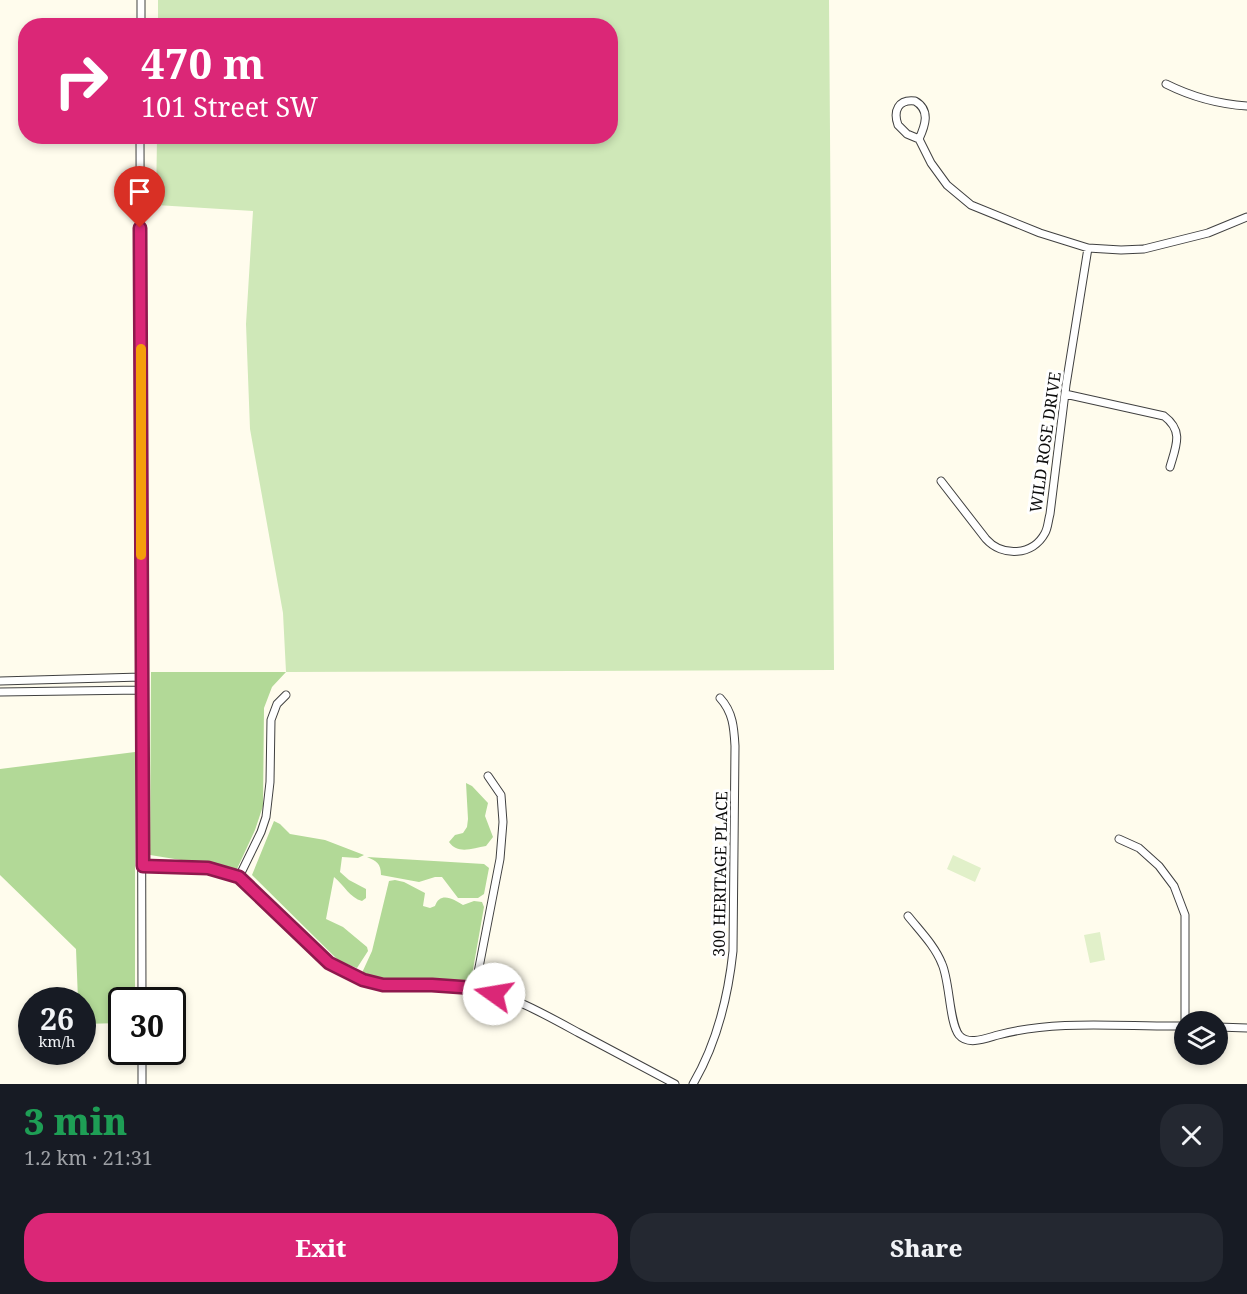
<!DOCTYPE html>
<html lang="en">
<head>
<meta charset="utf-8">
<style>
  :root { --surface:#171b24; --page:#242831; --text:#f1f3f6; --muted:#9ea1a6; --accent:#db2777 }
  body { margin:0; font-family:"Noto Serif",serif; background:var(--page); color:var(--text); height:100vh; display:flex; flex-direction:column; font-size:22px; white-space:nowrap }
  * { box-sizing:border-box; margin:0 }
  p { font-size:20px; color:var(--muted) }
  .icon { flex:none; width:33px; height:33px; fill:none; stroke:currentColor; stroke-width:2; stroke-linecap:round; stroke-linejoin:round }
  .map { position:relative; height:1084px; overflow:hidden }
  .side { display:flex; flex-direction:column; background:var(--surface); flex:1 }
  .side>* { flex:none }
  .banner { position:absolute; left:18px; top:18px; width:600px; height:126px; border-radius:24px; box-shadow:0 3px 9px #0003; background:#db2777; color:#fff; overflow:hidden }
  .buttons { position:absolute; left:1174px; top:1011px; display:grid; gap:12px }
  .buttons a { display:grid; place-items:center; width:54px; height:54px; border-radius:50%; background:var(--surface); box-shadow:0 3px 9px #0003; font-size:30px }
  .speed { position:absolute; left:18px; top:987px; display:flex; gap:12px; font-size:30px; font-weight:700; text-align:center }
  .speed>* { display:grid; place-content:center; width:78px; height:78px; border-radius:50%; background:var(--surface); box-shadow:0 3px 9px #0003; line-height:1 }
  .speed small { font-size:15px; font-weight:400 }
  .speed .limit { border:3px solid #111; border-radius:9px; background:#fff; color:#111 }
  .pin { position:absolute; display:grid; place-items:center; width:51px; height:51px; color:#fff; margin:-62px -26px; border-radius:50% 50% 50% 0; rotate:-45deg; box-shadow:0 0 6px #0007 }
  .pin .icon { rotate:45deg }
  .me { position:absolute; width:66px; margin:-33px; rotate:283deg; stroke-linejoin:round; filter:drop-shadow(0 0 4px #0008) }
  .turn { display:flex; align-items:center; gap:21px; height:126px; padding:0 24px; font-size:27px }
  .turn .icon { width:78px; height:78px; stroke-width:2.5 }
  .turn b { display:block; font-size:42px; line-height:51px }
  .round { display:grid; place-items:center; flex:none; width:63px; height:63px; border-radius:24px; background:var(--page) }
  .summary { display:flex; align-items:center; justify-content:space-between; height:102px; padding:0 24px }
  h1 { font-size:36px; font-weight:800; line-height:45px; color:#1e9e55 }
  .button { display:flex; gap:12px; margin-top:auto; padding:12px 24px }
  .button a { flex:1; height:69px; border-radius:24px; background:var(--accent); color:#fff; font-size:24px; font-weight:800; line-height:69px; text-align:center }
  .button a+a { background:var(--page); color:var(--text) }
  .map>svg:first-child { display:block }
</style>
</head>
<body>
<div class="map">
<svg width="1247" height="1084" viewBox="0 0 1247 1084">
  <rect width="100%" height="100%" fill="#fffced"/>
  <!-- green -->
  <path fill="#cfe8b8" d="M158,0H829L834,670L286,672L283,613L250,429L246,324L253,211L156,205L157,137L610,136V26L158,25Z"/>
  <!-- forest -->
  <path fill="#b2d997" d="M151,672H286L272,687L264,708L263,806L255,830L237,869L150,855Z
    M135,752V1000H122L121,1023L83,1024L82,1000H78L76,949L0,875V769Z
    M466,783L472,786L488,803L485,816L493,837L486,846C473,848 458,855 449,842L455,835L463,833L467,827L468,819Z
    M274,821L280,824L290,834L325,840L364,855L358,858L342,857L340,872L349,880L366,889V898L362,901C350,898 344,885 334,877L326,919L343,927L367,947L368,951L357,968L339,961L252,875Z
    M367,857L484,864L489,868L484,894L478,898H458L442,877H435L419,882L381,875C381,863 376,861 367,857Z
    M395,880L404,882L425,893L423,906L430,908L435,906C440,891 454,899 463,905L474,901L482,902L484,907L472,975L466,981L392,980L361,975L372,951L389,881Z"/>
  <!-- pitch -->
  <path fill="#e1f0c9" d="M953,855L981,868L975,882L947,869Z
    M1100,932L1105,960L1090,963L1084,935Z"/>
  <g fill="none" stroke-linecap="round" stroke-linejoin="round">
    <defs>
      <path id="minor" d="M141,26V0
        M1166,84C1192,97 1217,104 1247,106
        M140,136L142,1000
        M919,139C925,126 931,110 915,101C898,99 893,111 898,125L907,134L919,139L931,163L947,185L971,205L1040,233L1088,248L1121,250L1144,249L1208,233L1247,217
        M1065,394L1164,416C1184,431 1176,446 1170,467
        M941,481L986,539C1002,557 1033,556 1045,533C1048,528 1048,521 1050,514L1066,385L1088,248
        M0,681L141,677
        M0,692L141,690
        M1119,839L1139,848L1159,866L1174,886L1185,915V1026
        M143,866C174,867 208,863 237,876C247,881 257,892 265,900C293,926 317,961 353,977C391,994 435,981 475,988C511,995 546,1015 579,1033C611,1050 643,1067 675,1084
        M239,877L261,832L266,817L270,782L271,720L277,704L286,695
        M908,916C920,931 935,946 942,964C950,982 949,1022 959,1035C968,1046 987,1038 998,1035C1058,1019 1123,1027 1185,1026
        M475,988L500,859L503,822L501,795L488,776
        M1218,1027L1247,1028
        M142,1084V1052
        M693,1084C717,1043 728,998 733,951L735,746C734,728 733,712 720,698"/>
    </defs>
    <!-- minor casing -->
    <use href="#minor" stroke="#404040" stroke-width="9"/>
    <!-- minor -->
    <use href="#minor" stroke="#fff" stroke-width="7"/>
  </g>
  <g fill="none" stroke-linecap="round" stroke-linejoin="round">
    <defs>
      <path id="route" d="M140,228L143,866L208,868L239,877L329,963L363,980L383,985H432L475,988L494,994"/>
    </defs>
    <!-- route casing -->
    <use href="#route" stroke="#8e194d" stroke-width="15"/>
    <!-- route -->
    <use href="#route" stroke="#db2777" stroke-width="10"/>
    <!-- slow -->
    <path stroke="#f59e0b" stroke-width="10" d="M141,349V555"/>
  </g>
  <g text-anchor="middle" stroke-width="6" stroke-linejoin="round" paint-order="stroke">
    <!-- street labels -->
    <g font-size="16" fill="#0d0d0d" stroke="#fff">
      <text transform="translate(1045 442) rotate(-82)" y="6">WILD ROSE DRIVE</text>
      <text transform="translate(720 874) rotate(-89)" y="6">300 HERITAGE PLACE</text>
    </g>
  </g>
</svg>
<div class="buttons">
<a><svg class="icon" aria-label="layers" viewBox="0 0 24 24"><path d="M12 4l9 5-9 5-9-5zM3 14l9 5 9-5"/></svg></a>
</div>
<div class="speed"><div>26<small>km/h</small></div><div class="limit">30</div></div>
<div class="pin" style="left:140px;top:228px;background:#d93025"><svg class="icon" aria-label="arrive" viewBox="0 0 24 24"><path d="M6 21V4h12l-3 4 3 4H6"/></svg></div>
<svg class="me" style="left:494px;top:994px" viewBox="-20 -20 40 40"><circle r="19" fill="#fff"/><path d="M0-13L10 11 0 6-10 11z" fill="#db2777"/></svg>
<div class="banner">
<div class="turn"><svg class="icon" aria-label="right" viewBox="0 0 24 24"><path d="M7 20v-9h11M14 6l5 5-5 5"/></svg><div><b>470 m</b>101 Street SW</div></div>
</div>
</div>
<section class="side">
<div class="summary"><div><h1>3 min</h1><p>1.2 km · 21:31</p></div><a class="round"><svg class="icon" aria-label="close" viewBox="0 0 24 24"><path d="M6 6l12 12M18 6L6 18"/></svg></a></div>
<div class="button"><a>Exit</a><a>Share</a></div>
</section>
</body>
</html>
